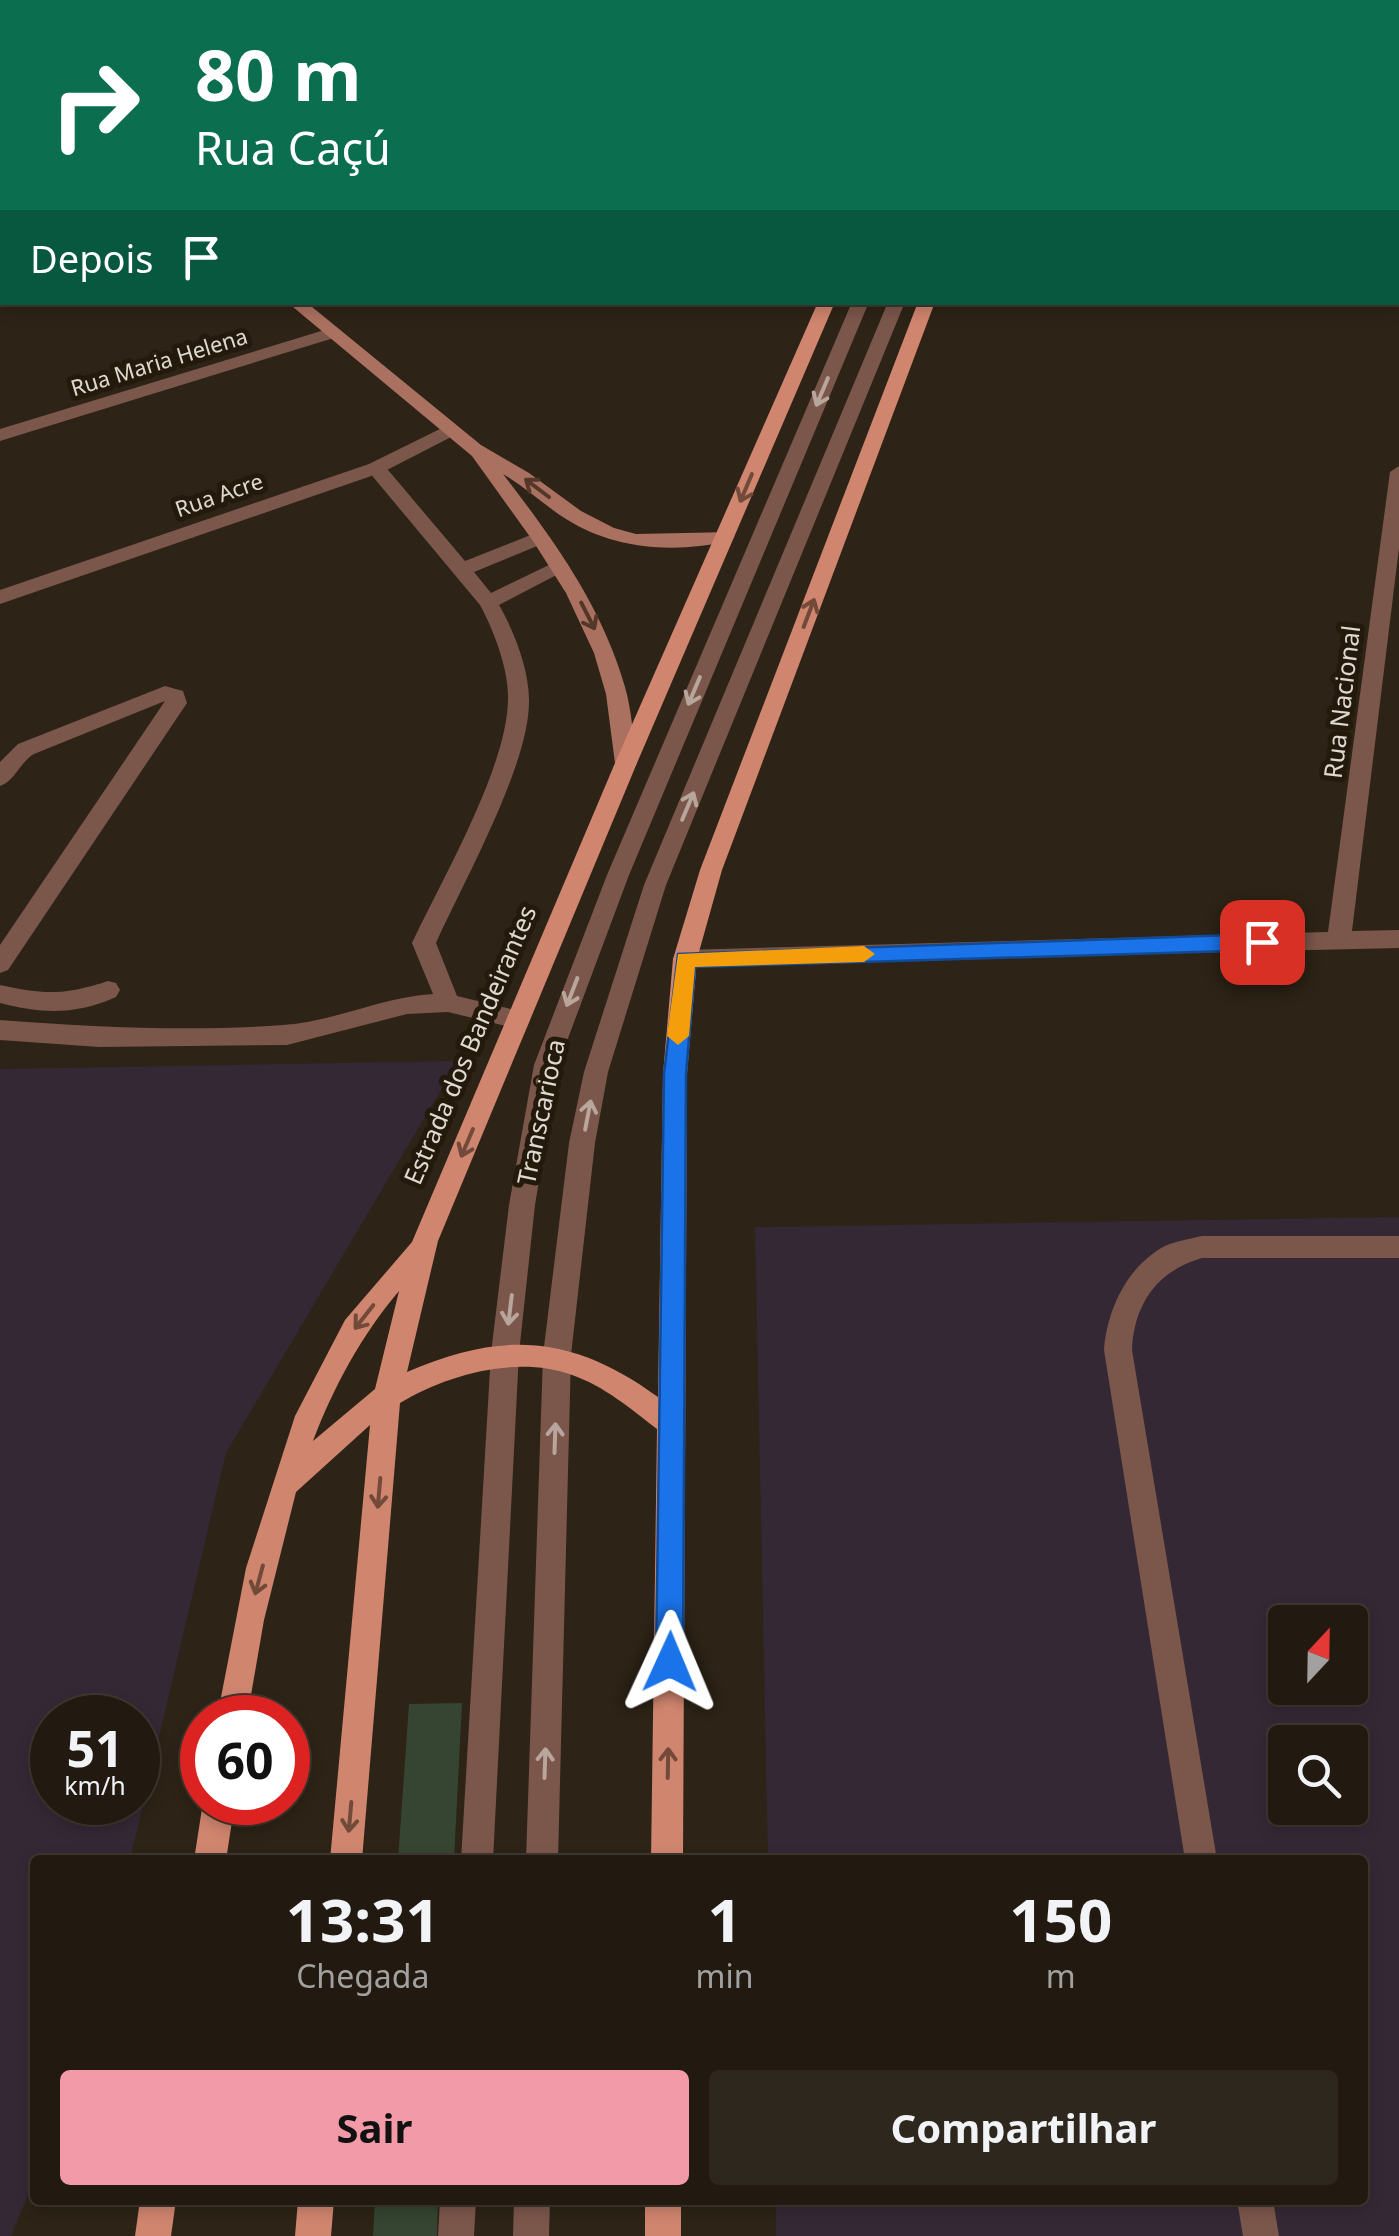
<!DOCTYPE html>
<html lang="pt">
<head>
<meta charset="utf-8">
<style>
  :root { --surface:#221a10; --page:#2e271e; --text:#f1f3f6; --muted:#a2a19f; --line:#3f3830; --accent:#f39aa8 }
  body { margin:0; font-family:"Noto Sans",sans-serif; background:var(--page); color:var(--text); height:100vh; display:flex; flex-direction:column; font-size:38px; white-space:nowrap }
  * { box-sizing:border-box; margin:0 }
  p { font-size:32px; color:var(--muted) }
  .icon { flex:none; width:55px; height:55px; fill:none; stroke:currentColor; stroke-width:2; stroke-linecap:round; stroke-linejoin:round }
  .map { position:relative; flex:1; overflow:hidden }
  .side { position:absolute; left:30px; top:1855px; width:1338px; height:350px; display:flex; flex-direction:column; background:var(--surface); border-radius:10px; box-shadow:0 5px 15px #0003,0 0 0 2px var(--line) }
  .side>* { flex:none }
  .hud { position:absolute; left:0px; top:0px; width:1400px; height:305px; box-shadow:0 5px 15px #0003,0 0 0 2px var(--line); background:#0b6e4f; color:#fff; overflow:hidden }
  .needle { width:65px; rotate:22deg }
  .fabs { position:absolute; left:1268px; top:1605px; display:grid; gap:20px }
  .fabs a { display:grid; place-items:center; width:100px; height:100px; border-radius:10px; background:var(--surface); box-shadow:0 5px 15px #0003,0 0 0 2px var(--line); font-size:50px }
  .speed { position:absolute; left:30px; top:1695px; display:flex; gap:20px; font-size:50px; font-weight:700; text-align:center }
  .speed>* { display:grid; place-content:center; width:130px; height:130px; border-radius:50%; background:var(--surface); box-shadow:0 5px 15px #0003,0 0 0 2px var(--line); line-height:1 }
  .speed small { font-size:25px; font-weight:400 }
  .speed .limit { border:15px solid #d22; background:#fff; color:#111 }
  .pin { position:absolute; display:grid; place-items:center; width:85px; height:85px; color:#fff; margin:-42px; border-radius:20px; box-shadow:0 5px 15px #0006 }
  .me { position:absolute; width:110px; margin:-55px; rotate:1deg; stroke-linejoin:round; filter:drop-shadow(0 0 8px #0008) }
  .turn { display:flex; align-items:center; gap:35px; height:210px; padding:0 30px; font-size:45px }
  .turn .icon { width:130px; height:130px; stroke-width:2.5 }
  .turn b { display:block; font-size:70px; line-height:85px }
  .then { display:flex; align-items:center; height:95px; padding:0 30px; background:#0003; gap:20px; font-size:38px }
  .eta { display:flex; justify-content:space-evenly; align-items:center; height:170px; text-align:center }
  .eta b { font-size:60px; font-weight:700; line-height:70px }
  .cta { display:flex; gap:20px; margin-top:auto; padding:20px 30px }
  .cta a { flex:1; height:115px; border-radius:10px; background:var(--accent); color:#111; font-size:40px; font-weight:700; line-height:115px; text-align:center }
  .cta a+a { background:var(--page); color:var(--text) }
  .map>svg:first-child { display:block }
</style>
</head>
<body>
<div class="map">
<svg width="1399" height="2236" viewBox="0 0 1399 2236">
  <rect width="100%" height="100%" fill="#2d2316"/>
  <!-- industrial -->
  <path fill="#342835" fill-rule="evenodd" d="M458,1061L226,1453L130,1860H35V2178L11,2236H0V1069ZM52,1718H138V1802H52Z
    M1399,1217V2236H776V2200H1362V1860H768L755,1227ZM1285,1622H1350V1688H1285ZM1285,1742H1350V1808H1285Z"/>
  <!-- green -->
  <path fill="#354531" d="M462,1703L454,1860H398L409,1704Z
    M375,2200H438L437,2236H373Z"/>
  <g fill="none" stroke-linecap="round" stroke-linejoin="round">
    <!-- lane -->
    <path fill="#7b564b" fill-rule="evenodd" d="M852,302H869L629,875L558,1065L535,1205L519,1353L493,1860H461L491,1353L509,1205L534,1065L607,875Z
      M888,302H905L666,885L608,1072L595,1143L571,1355L558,1860H526L543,1355L569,1143L584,1072L644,885Z
      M376,462L383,464L465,561L533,534H547V542L474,572L491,593L553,563H567L570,568L499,605C514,631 529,669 529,700C530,764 464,881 436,943L457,996L527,1013L530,1020L527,1027L518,1029L448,1012L407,1014L287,1045L99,1047L0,1040V1020C94,1027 189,1032 283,1025C334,1022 381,997 433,994L412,943C442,879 507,768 508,700C509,670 494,631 480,605L369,472L367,468Z
      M165,686L183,691L187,703L8,970L0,973V945L165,701L34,754C20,762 15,781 0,786V762L18,744Z
      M108,981L116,983L120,990L116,997C76,1015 42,1014 0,1003V985C45,995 65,995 108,981Z
      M1202,1236H1399V1258H1202C1157,1271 1134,1304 1132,1350L1217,1860H1185L1104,1350C1107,1311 1126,1268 1163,1247C1174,1241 1190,1239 1202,1236Z
      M440,2200H476L474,2236H438Z
      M514,2200H550L549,2236H513Z
      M1237,2200H1273L1279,2236H1243Z"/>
    <!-- street -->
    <path fill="#7b564b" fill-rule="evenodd" d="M1398,140H1399V150H1398Z
      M331,328L340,333L337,337L0,441V429Z
      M450,424L459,430L457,434L383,472L0,604V590L369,464Z
      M1399,466V548L1352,931L1399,930V948L677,965L673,959L677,953L685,950L1328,932L1390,472Z"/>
    <!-- secondary -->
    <path fill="#ab7160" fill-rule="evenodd" d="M0,56H2V65H0Z
      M287,302H306L481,445L529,473L581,511L614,528L636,534L732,532V540C676,554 615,550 566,519C544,505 525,487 503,474C553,539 602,606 625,687C632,711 633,738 637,763L634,768L626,771L615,763L606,694L594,653L566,593L533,541L472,456Z"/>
    <!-- primary -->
    <path fill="#d0856f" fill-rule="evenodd" d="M918,0H932V2H918Z
      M818,302H835L637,763L438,1241L407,1372C503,1330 573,1335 658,1397L663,1074L673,959L700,870L918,302H935L722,870L697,959L687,1074L683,1860H651L657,1429C631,1409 604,1386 572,1375C518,1355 448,1374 400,1403L362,1860H330L370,1425L296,1492L264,1620L247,1718H217L246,1568L295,1416L345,1320L412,1242L615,763ZM399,1291L375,1389L313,1441C334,1386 361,1336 399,1291Z
      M203,1802H235L226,1860H194Z
      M140,2200H176L171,2236H135Z
      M298,2200H334L331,2236H295Z
      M645,2200H681V2236H645Z"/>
  </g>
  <!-- one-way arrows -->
  <defs><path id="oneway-shaft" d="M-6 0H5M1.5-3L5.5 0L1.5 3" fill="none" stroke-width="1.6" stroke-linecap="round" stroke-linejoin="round" transform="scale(2.5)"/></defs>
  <g stroke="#b8a59b">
    <use href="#oneway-shaft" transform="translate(822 392) rotate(113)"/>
    <use href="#oneway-shaft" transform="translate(694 691) rotate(113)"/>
    <use href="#oneway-shaft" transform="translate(688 806) rotate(-67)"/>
    <use href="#oneway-shaft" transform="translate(572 992) rotate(111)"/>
    <use href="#oneway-shaft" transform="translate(588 1115) rotate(-79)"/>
    <use href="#oneway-shaft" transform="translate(510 1310) rotate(97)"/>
    <use href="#oneway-shaft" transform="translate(555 1438) rotate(-88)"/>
    <use href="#oneway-shaft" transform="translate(545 1763) rotate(-88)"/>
  </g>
  <g stroke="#533829">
    <use href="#oneway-shaft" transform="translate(537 488) rotate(-143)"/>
    <use href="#oneway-shaft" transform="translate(588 616) rotate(63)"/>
  </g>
  <g stroke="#714a39">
    <use href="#oneway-shaft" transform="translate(746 488) rotate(113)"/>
    <use href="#oneway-shaft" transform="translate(809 613) rotate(-69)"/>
    <use href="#oneway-shaft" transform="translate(467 1143) rotate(113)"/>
    <use href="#oneway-shaft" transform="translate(364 1317) rotate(128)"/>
    <use href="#oneway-shaft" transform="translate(379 1493) rotate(95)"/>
    <use href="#oneway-shaft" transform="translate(259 1580) rotate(105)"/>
    <use href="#oneway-shaft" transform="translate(668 1763) rotate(-89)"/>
    <use href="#oneway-shaft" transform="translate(350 1817) rotate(95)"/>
  </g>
  <!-- route -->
  <path fill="#1a73e8" stroke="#114b97" stroke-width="2.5" d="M1262,934L1273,942L1262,950L695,967L686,1074L683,1662L679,1671L670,1675L660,1671L656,1662L664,1074L678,954Z"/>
  <!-- slow -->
  <path fill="#f59e0b" d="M864,946L875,954L864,962L695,967L689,1036L678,1045L667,1036L678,954Z"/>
  <g text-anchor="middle" stroke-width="10" stroke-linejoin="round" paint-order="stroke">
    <!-- far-street labels -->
    <g font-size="22" fill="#e0d9d1" stroke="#241a0c">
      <text transform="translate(159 362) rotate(-17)" y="8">Rua Maria Helena</text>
      <text transform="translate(219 495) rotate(-19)" y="8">Rua Acre</text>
    </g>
    <!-- street labels -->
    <g font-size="25" fill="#e0d9d1" stroke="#241a0c">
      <text transform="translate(1342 702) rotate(-83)" y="9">Rua Nacional</text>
      <text transform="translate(470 1045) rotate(-67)" y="9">Estrada dos Bandeirantes</text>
      <text transform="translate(541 1112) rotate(-78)" y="9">Transcarioca</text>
    </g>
  </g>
</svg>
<div class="fabs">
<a><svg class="needle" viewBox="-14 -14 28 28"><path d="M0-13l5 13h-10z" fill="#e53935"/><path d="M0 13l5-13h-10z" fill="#a2a19f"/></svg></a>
<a><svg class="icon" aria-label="search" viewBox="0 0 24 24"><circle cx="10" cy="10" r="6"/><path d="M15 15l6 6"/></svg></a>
</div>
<div class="speed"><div>51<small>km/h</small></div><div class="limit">60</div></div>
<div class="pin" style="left:1262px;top:942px;background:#d93025"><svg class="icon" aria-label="arrive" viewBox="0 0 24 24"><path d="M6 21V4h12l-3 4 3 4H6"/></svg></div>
<svg class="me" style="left:670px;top:1662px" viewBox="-20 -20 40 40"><path d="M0-17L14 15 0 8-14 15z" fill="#1a73e8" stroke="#fff" stroke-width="4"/></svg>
<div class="hud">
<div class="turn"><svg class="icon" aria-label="right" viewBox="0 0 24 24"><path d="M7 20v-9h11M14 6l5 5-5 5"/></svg><div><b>80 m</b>Rua Caçú</div></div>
<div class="then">Depois<svg class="icon" aria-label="arrive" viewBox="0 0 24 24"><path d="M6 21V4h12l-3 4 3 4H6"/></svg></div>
</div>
<section class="side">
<div class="eta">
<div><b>13:31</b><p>Chegada</p></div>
<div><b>1</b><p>min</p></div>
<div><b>150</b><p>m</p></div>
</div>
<div class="cta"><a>Sair</a><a>Compartilhar</a></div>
</section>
</div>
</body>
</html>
